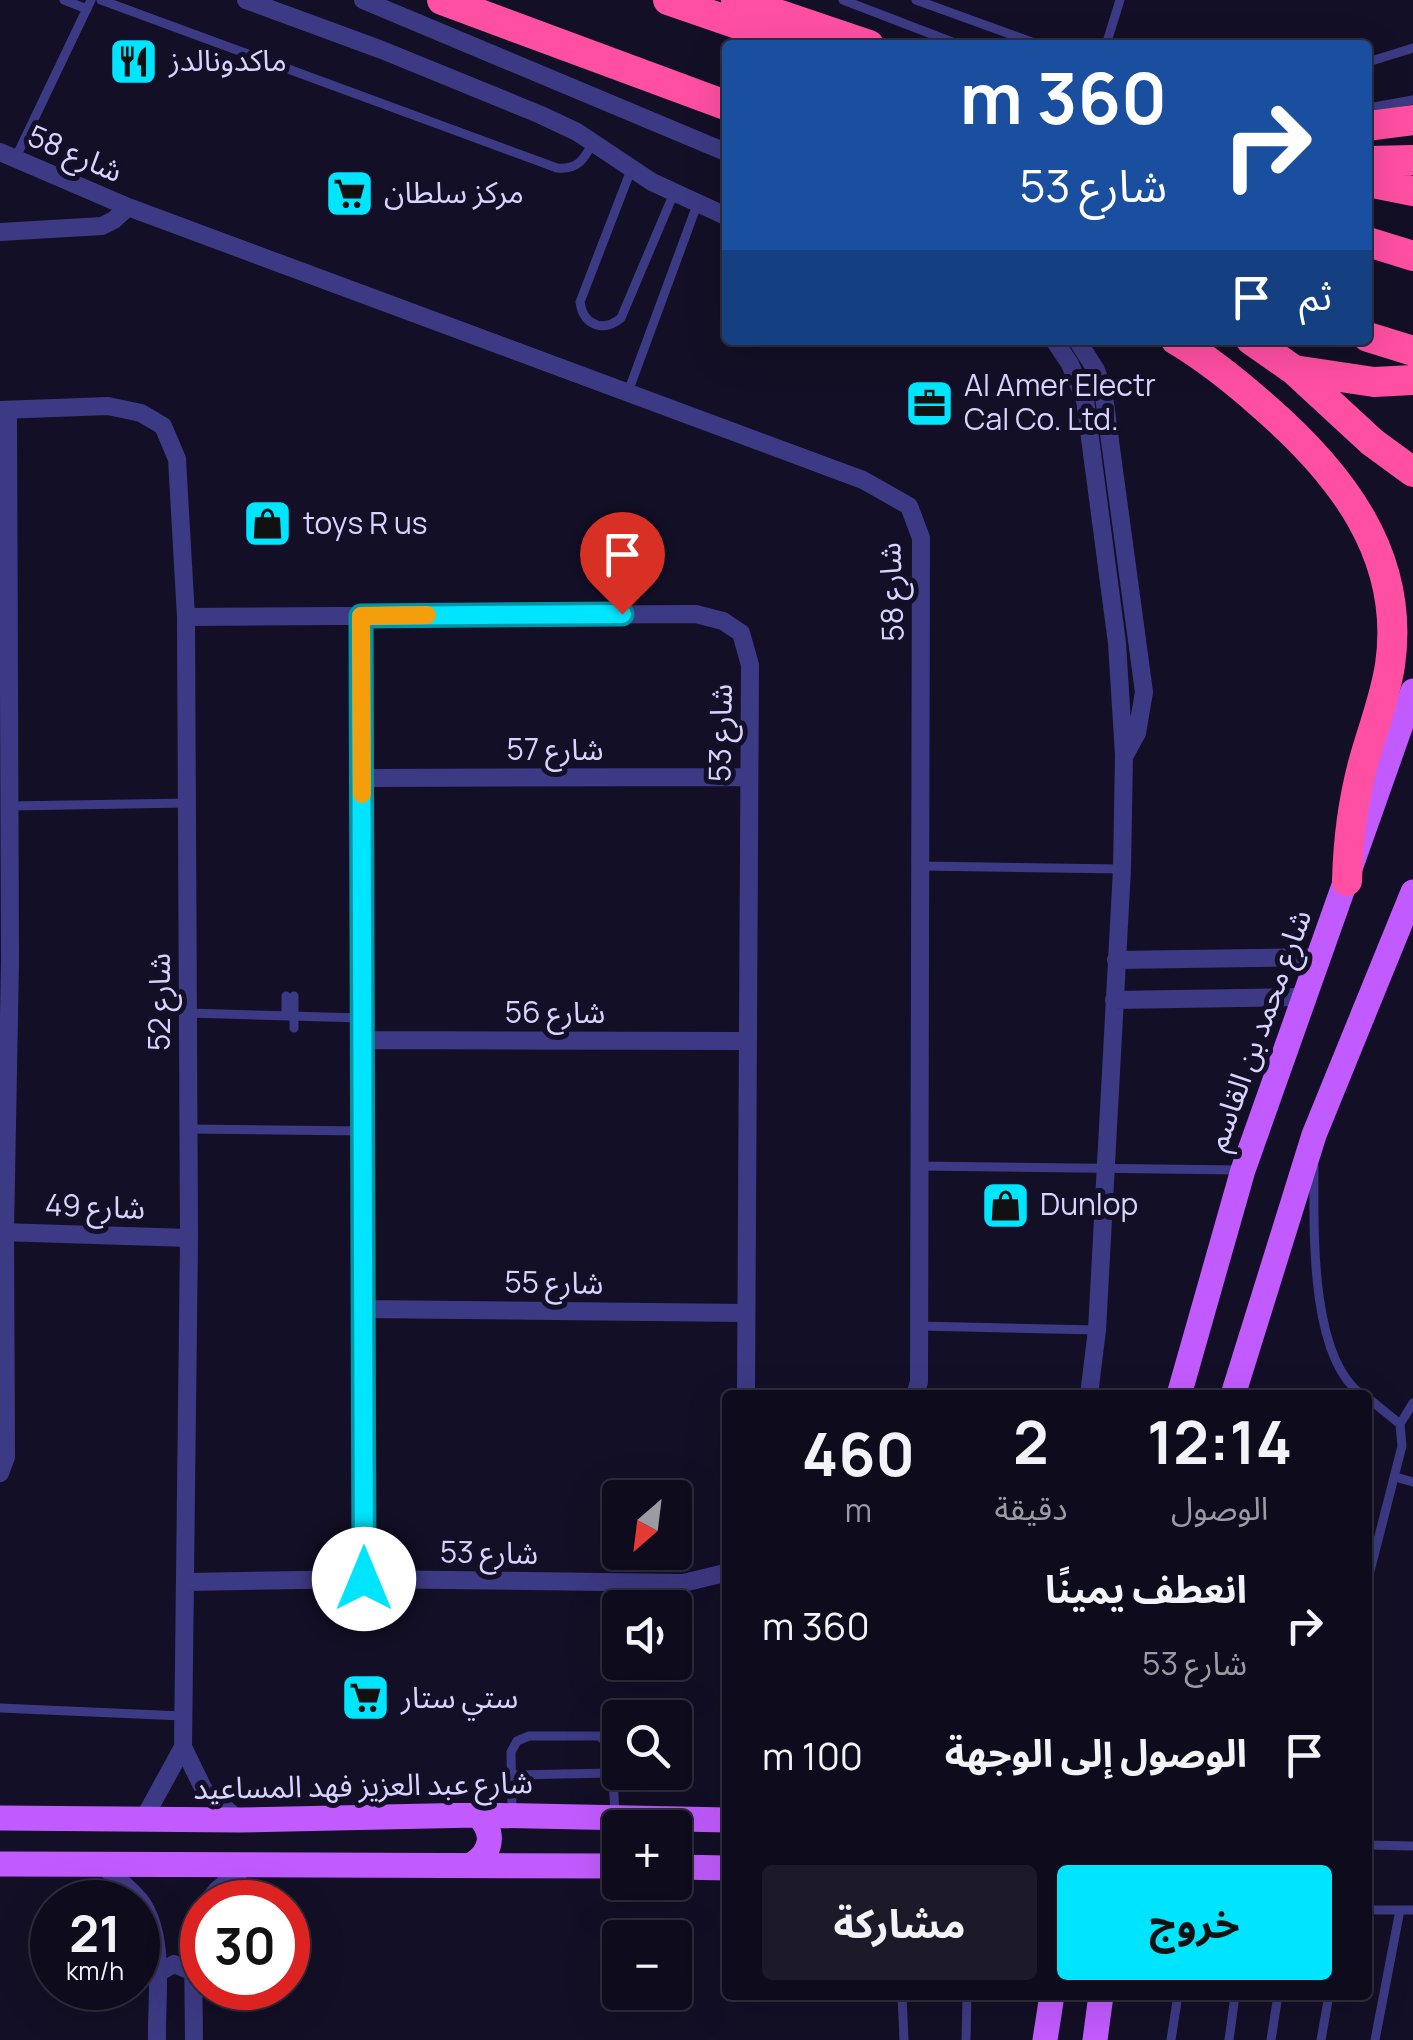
<!DOCTYPE html>
<html lang="ar">
<head>
<meta charset="utf-8">
<style>
  :root { --surface:#0e0b1c; --page:#1c1929; --text:#f1f3f6; --muted:#9b9ba3; --line:#2e2b3b; --accent:#00e5ff }
  body { margin:0; font-family:Manrope,"Noto Sans Arabic",sans-serif; background:var(--page); color:var(--text); direction:rtl; height:100vh; display:flex; flex-direction:column; font-size:38px; white-space:nowrap }
  * { box-sizing:border-box; margin:0 }
  p { font-size:32px; color:var(--muted) }
  .icon { flex:none; width:55px; height:55px; fill:none; stroke:currentColor; stroke-width:2; stroke-linecap:round; stroke-linejoin:round }
  .map { position:relative; flex:1; overflow:hidden; direction:ltr }
  .sheet { position:absolute; left:722px; top:1390px; width:650px; height:610px; display:flex; flex-direction:column; background:var(--surface); border-radius:10px; box-shadow:0 10px 40px #0002,0 0 0 2px var(--line); direction:rtl }
  .sheet>* { flex:none }
  .guide { position:absolute; left:722px; top:40px; width:650px; height:305px; border-radius:10px; box-shadow:0 10px 40px #0002,0 0 0 2px var(--line); direction:rtl; background:#1a4fa0; color:#fff; overflow:hidden }
  .needle { width:65px; rotate:208deg }
  .fabs { position:absolute; left:602px; top:1480px; display:grid; gap:20px }
  .fabs a { display:grid; place-items:center; width:90px; height:90px; border-radius:10px; background:var(--surface); box-shadow:0 10px 40px #0002,0 0 0 2px var(--line); font-size:50px }
  .speed { position:absolute; left:30px; top:1880px; display:flex; gap:20px; font-size:50px; font-weight:700; text-align:center }
  .speed>* { display:grid; place-content:center; width:130px; height:130px; border-radius:50%; background:var(--surface); box-shadow:0 10px 40px #0002,0 0 0 2px var(--line); line-height:1 }
  .speed small { font-size:25px; font-weight:400 }
  .speed .limit { border:15px solid #d22; background:#fff; color:#111 }
  .pin { position:absolute; display:grid; place-items:center; width:85px; height:85px; color:#fff; margin:-102px -42px; border-radius:50% 50% 50% 0; rotate:-45deg; box-shadow:0 0 10px #0007 }
  .pin .icon { rotate:45deg }
  .me { position:absolute; width:110px; margin:-55px; rotate:0deg; stroke-linejoin:round; filter:drop-shadow(0 0 8px #0008) }
  .turn { display:flex; align-items:center; gap:35px; height:210px; padding:0 40px; font-size:45px }
  .turn .icon { width:130px; height:130px; stroke-width:2.5 }
  .turn b { display:block; font-size:70px; line-height:85px }
  .then { display:flex; align-items:center; height:95px; padding:0 40px; background:#0003; gap:20px; font-size:38px }
  .eta { display:flex; justify-content:space-evenly; align-items:center; height:170px; text-align:center }
  .eta b { font-size:60px; font-weight:700; line-height:70px }
  .primary-button { display:flex; gap:20px; margin-top:auto; padding:20px 40px }
  .primary-button a { flex:1; height:115px; border-radius:10px; background:var(--accent); color:#111; font-size:40px; font-weight:700; line-height:115px; text-align:center }
  .primary-button a+a { background:var(--page); color:var(--text) }
  ul { padding:0; list-style:none }
  li { display:flex; align-items:center; gap:30px; height:130px; padding:0 40px }
  li div { flex:1 }
  li b { display:block; font-size:38px }
  li em { font-style:normal }
  .map>svg:first-child { display:block }
</style>
</head>
<body>
<div class="map">
<svg width="1413" height="2040" viewBox="0 0 1413 2040">
  <rect width="100%" height="100%" fill="#130f26"/>
  <g fill="none" stroke-linecap="round" stroke-linejoin="round">
    <!-- lane -->
    <path stroke="#3d3a85" stroke-width="9" d="M64,0L87,9
      M101,0L557,168C578,170 584,159 593,143
      M843,0L960,45
      M916,0L1040,45
      M1106,45L1120,0
      M1368,62L1413,48
      M1368,108L1413,100
      M15,159L91,0
      M631,170L580,302C583,325 603,333 621,318L674,193
      M628,392L697,205
      M10,806L187,803
      M921,866L1122,869
      M286,996V1016
      M294,996V1028
      M188,1013L362,1018
      M189,1129L363,1131
      M921,1166L1240,1170
      M1314,1166C1314,1227 1309,1357 1362,1395
      M919,1326L1096,1330
      M1368,1398L1400,1424L1402,1446L1368,1579
      M1400,1424L1413,1403
      M1395,1477L1413,1482
      M0,1708L182,1716
      M512,1775L612,1773
      M512,1812L511,1752L517,1741L529,1736H599L611,1746L615,1813
      M1368,1845L1413,1846
      M1368,1910H1413
      M902,1995L904,2040
      M966,2040L967,1995
      M1171,2040L1178,1995
      M1229,2040L1235,1995
      M1271,2040L1278,1995
      M1321,2040L1329,1995
      M1375,2040L1400,1910"/>
    <!-- street -->
    <path stroke="#3d3a85" stroke-width="18" d="M246,0L382,50L541,115L577,132L652,182L728,217
      M363,0L728,153
      M0,152L128,207L863,480L909,506L921,538L919,1382L915,1395
      M0,232L102,226L114,220L128,207
      M1054,340L1070,364L1085,400L1117,643L1124,755L1122,869L1097,1330L1089,1395
      M1077,340L1096,370L1103,389L1144,692L1137,733L1125,755
      M0,410L108,406L141,413L163,426L177,459L186,617L189,1238L183,1747L204,1790L239,1820
      M361,616L364,1579
      M186,617L696,614L723,621L741,633L750,665L746,1395
      M362,778L747,777
      M1116,960L1319,957
      M1114,1000L1304,997
      M362,1040L747,1041
      M0,1232L189,1238
      M363,1309L745,1313
      M0,1473L6,1457L5,1232L10,962L8,410
      M186,1582L364,1579L683,1583L725,1573L728,1569
      M143,1820L183,1747
      M101,1864C114,1876 130,1888 141,1902C166,1938 156,1998 157,2040
      M208,1902L217,1890L249,1864
      M156,1974L174,1964L193,1972
      M194,2040L193,1953L202,1913"/>
    <!-- primary -->
    <path stroke="#c25bff" stroke-width="25" d="M1179,1395L1243,1170L1413,691
      M1233,1395L1314,1135L1413,892
      M0,1818L239,1820L477,1815L728,1820
      M0,1864L620,1866
      M473,1864C493,1851 495,1831 477,1815
      M675,1867L728,1868
      M1045,2040L1052,1995
      M1095,2040L1101,1995"/>
    <!-- highway -->
    <path stroke="#ff4fa3" stroke-width="30" d="M442,0L728,106
      M668,0L798,45
      M736,0L869,45
      M1368,126L1413,120
      M1368,161L1413,160
      M1368,182L1413,191
      M1368,242L1413,256
      M1368,337L1413,351
      M1176,340C1206,358 1235,381 1261,404C1340,472 1406,555 1390,665C1385,698 1373,728 1364,760C1353,800 1348,840 1347,881
      M1251,340L1294,370L1372,442L1413,472
      M1294,370L1374,382L1413,380"/>
  </g>
  <g fill="none" stroke-linecap="round" stroke-linejoin="round">
    <defs>
      <path id="route" d="M364,1579L361,616L622,614"/>
    </defs>
    <!-- route casing -->
    <use href="#route" stroke="#0095a6" stroke-width="25"/>
    <!-- route -->
    <use href="#route" stroke="#00e5ff" stroke-width="18"/>
    <!-- slow -->
    <path stroke="#f59e0b" stroke-width="18" d="M362,794L361,616L427,615"/>
  </g>
  <!-- icons -->
  <defs>
    <symbol id="restaurant-square" viewBox="-11 -11 22 22"><rect x="-9" y="-9" width="18" height="18" rx="4" fill="#00e5ff" stroke="#130f26"/><path d="M-5-6h1v4h1v-4h1v4h1v-4h1v5L-1.5 .5V6h-2V.5L-5-1ZM5-6V6H3V1.5H1.5Q1.5-4 5-6Z" fill="#111"/></symbol>
    <symbol id="supermarket-square" viewBox="-11 -11 22 22"><rect x="-9" y="-9" width="18" height="18" rx="4" fill="#00e5ff" stroke="#130f26"/><path d="M-6-5.5h2.5l.6 2H6L4.5 2H-2.5L-4.4-4H-6ZM-1.5 3.2a1.3 1.3 0 1 0 .1 0ZM3 3.2a1.3 1.3 0 1 0 .1 0Z" fill="#111"/></symbol>
    <symbol id="office-square" viewBox="-11 -11 22 22"><rect x="-9" y="-9" width="18" height="18" rx="4" fill="#00e5ff" stroke="#130f26"/><path d="M-6-3h4V-5.5h4V-3h4V5H-6ZM-1-4.5V-3h2v-1.5ZM-6 0V1H6V0Z" fill="#111"/></symbol>
    <symbol id="shop-square" viewBox="-11 -11 22 22"><rect x="-9" y="-9" width="18" height="18" rx="4" fill="#00e5ff" stroke="#130f26"/><path d="M-5-2.5h2.3a2.7 3.5 0 0 1 5.4 0H5L5.5 6h-11ZM-1.5-2.5h3a1.5 2.3 0 0 0-3 0Z" fill="#111"/></symbol>
  </defs>
  <g fill-rule="evenodd">
    <use href="#restaurant-square" x="106" y="34" width="55" height="55"/>
    <use href="#supermarket-square" x="322" y="166" width="55" height="55"/>
    <use href="#office-square" x="902" y="376" width="55" height="55"/>
    <use href="#shop-square" x="240" y="496" width="55" height="55"/>
    <use href="#shop-square" x="978" y="1178" width="55" height="55"/>
    <use href="#supermarket-square" x="338" y="1670" width="55" height="55"/>
  </g>
  <g text-anchor="middle" stroke-width="10" stroke-linejoin="round" paint-order="stroke">
    <!-- poi labels -->
    <g font-size="30" fill="#d9d4ff" stroke="#130f26" text-anchor="start">
      <text x="169" y="71">ماكدونالدز</text>
      <text x="384" y="203">مركز سلطان</text>
      <text x="964" y="396">Al Amer Electr<tspan x="964" dy="34">Cal Co. Ltd.</tspan></text>
      <text x="303" y="534">toys R us</text>
      <text x="1040" y="1215">Dunlop</text>
      <text x="401" y="1708">ستي ستار</text>
    </g>
    <!-- street labels -->
    <g font-size="30" fill="#d9d4ff" stroke="#130f26">
      <text transform="translate(75 154) rotate(23)" y="10">شارع 58</text>
      <text transform="translate(892 592) rotate(-92)" y="10">شارع 58</text>
      <text transform="translate(721 733) rotate(-89)" y="10">شارع 53</text>
      <text x="555" y="760">شارع 57</text>
      <text transform="translate(160 1002) rotate(-90)" y="10">شارع 52</text>
      <text x="555" y="1023">شارع 56</text>
      <text transform="translate(1259 1030) rotate(-70)" y="10">شارع محمد بن القاسم</text>
      <text transform="translate(95 1207) rotate(2)" y="10">شارع 49</text>
      <text transform="translate(554 1283) rotate(1)" y="10">شارع 55</text>
      <text transform="translate(489 1553) rotate(1)" y="10">شارع 53</text>
      <text transform="translate(363 1786) rotate(-1)" y="10">شارع عبد العزيز فهد المساعيد</text>
    </g>
  </g>
</svg>
<div class="fabs">
<a><svg class="needle" viewBox="-14 -14 28 28"><path d="M0-13l5 13h-10z" fill="#e53935"/><path d="M0 13l5-13h-10z" fill="#9b9ba3"/></svg></a>
<a><svg class="icon" aria-label="sound" viewBox="0 0 24 24"><path d="M4 9h4l5-4v14l-5-4H4zM17 9q2 3 0 6"/></svg></a>
<a><svg class="icon" aria-label="search" viewBox="0 0 24 24"><circle cx="10" cy="10" r="6"/><path d="M15 15l6 6"/></svg></a>
<a>+</a>
<a>−</a>
</div>
<div class="speed"><div>21<small>km/h</small></div><div class="limit">30</div></div>
<div class="pin" style="left:622px;top:614px;background:#d93025"><svg class="icon" aria-label="arrive" viewBox="0 0 24 24"><path d="M6 21V4h12l-3 4 3 4H6"/></svg></div>
<svg class="me" style="left:364px;top:1579px" viewBox="-20 -20 40 40"><circle r="19" fill="#fff"/><path d="M0-13L10 11 0 6-10 11z" fill="#00e5ff"/></svg>
<div class="guide">
<div class="turn"><svg class="icon" aria-label="right" viewBox="0 0 24 24"><path d="M7 20v-9h11M14 6l5 5-5 5"/></svg><div><b>360 m</b>شارع 53</div></div>
<div class="then">ثم<svg class="icon" aria-label="arrive" viewBox="0 0 24 24"><path d="M6 21V4h12l-3 4 3 4H6"/></svg></div>
</div>
<section class="sheet">
<div class="eta">
<div><b>12:14</b><p>الوصول</p></div>
<div><b>2</b><p>دقيقة</p></div>
<div><b>460</b><p>m</p></div>
</div>
<ul>
<li><svg class="icon" aria-label="right" viewBox="0 0 24 24"><path d="M7 20v-9h11M14 6l5 5-5 5"/></svg><div><b>انعطف يمينًا</b><p>شارع 53</p></div><em>360 m</em></li>
<li><svg class="icon" aria-label="arrive" viewBox="0 0 24 24"><path d="M6 21V4h12l-3 4 3 4H6"/></svg><div><b>الوصول إلى الوجهة</b></div><em>100 m</em></li>
</ul>
<div class="primary-button"><a>خروج</a><a>مشاركة</a></div>
</section>
</div>
</body>
</html>
